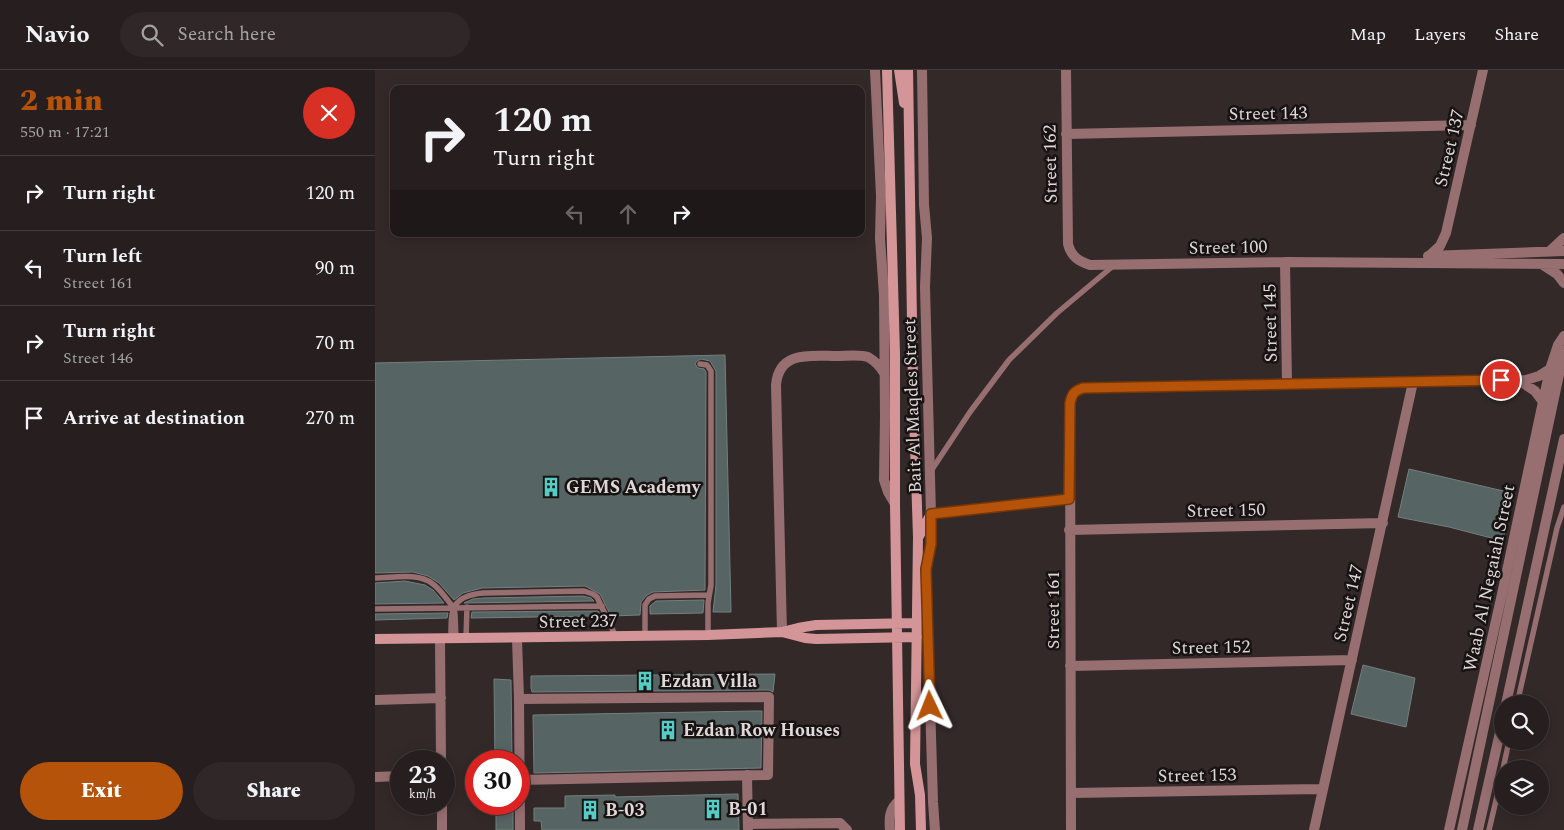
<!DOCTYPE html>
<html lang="en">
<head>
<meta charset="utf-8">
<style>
  :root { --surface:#271f1f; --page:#2f2728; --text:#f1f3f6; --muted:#a4a2a4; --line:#433d3d; --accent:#b45309 }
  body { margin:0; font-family:Spectral,serif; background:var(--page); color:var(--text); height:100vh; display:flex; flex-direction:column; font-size:19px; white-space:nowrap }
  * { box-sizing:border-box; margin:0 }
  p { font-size:16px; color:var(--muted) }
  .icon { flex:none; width:28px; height:28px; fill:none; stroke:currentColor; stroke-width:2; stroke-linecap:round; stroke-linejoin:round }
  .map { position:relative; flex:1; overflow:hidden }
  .side { display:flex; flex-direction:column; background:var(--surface); width:375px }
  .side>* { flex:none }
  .top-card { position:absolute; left:15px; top:15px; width:475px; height:152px; border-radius:10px; box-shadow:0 2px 12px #0003,0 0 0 1px var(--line); background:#271f1f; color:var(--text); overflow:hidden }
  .buttons { position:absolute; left:1119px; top:625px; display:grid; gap:10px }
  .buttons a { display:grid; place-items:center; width:55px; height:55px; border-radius:50%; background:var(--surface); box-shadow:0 2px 12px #0003,0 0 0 1px var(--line); font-size:25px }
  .speed { position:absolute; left:15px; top:680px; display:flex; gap:10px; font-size:25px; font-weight:700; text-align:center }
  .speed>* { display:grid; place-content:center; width:65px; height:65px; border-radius:50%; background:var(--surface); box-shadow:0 2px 12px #0003,0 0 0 1px var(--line); line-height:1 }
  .speed small { font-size:12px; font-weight:400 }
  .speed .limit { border:8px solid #d22; background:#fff; color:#111 }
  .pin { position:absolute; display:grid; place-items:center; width:42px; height:42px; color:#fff; margin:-21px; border:2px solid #fff; border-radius:50%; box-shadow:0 1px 5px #0007 }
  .me { position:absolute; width:55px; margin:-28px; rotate:358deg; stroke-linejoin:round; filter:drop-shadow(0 0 4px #0008) }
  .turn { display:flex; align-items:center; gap:18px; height:105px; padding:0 20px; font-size:22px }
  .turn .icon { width:65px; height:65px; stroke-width:2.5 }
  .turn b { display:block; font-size:35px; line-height:42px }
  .lanes { display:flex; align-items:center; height:48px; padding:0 20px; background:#0003; justify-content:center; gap:25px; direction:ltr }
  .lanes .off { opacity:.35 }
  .round { display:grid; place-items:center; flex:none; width:52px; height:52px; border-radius:26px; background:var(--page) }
  .head { display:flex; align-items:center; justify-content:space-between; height:85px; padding:0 20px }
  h1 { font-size:30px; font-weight:800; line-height:38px; color:var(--accent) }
  .primary-button { display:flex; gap:10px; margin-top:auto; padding:10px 20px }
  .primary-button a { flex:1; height:58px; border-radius:30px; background:var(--accent); color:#fff; font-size:20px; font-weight:800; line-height:58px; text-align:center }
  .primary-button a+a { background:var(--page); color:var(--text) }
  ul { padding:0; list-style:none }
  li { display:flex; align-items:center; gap:15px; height:75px; padding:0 20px; border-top:1px solid var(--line) }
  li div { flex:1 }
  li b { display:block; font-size:19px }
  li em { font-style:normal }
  header { display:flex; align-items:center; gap:30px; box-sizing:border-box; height:70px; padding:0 25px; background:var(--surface); border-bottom:1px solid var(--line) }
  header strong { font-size:24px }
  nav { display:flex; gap:28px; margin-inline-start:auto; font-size:18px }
  .search { width:350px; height:45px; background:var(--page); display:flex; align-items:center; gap:12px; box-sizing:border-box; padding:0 18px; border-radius:28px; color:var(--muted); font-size:19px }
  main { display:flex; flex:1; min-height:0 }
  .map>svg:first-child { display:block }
</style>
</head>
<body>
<header>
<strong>Navio</strong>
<div class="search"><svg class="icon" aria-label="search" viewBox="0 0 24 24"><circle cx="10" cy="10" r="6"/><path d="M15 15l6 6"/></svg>Search here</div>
<nav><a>Map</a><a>Layers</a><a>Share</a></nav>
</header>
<main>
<section class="side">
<div class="head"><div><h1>2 min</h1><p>550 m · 17:21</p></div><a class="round" style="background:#d93025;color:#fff"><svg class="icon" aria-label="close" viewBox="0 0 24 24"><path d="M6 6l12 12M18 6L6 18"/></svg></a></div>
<ul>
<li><svg class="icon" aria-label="right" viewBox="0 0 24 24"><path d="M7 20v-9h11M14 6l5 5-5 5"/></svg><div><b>Turn right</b></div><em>120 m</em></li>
<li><svg class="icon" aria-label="left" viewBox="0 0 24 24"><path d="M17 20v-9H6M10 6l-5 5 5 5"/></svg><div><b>Turn left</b><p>Street 161</p></div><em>90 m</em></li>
<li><svg class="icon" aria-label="right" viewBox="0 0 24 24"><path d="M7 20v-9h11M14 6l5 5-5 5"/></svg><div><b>Turn right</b><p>Street 146</p></div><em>70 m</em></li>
<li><svg class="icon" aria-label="arrive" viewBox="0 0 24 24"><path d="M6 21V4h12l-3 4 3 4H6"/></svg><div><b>Arrive at destination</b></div><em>270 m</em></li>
</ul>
<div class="primary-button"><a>Exit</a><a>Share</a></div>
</section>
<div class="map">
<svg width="1189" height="760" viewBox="0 0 1189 760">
  <rect width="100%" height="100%" fill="#342929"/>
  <!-- building -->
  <path fill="#566463" stroke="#72807f" d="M350,285L356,542H338L341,515V301L335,291L326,289L322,291L320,294L323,298L329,299L331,302L330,520L278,522L272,525L266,532L265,545L236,546L225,524L210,516L107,518L88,523L79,530L64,513L53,506L38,502L0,503V293Z
    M1034,399L1137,423L1128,471L1074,457L1023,447Z
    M30,511L50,515L58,520L69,533L0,534V513Z
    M208,526L216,528L219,531L89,533L98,529L108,528Z
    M329,530L328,543L275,544V536L281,531Z
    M223,541L226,546L96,548L97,542Z
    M73,543L72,548L0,550V544Z
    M988,595L1040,608L1031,657L976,644Z
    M400,604L398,622L394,620L157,622L156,618V606Z
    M119,609L136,610L137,691H120Z
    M379,641H387L386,698L159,703L158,645Z
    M363,724L364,760H167L166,751H159V738H190V726L240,725V727Z
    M121,734H138V760H121Z"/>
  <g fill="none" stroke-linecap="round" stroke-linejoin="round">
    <!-- lane -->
    <path stroke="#976f71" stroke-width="5.5" d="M325,294L332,295L336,301V515L333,533V565
      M556,401L595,342L634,290L682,243L738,196
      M0,508C18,508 43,502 58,514C66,520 72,530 79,538L0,539
      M79,538L227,536
      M79,538L80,545L81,569
      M270,566V535L274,529L280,526L334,525
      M76,568C76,541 75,526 108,523L209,521L218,524L222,527L241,567
      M91,568L92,537
      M1142,634L1182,458L1189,437
      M1128,699L1134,671
      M1114,760L1128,701"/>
    <!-- street -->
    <path stroke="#976f71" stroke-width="10" d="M500,0L506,126L505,168L509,225L510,346L509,410L513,422L520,434
      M547,0L549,135L552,168L550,217L556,444V474L551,499L558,732L560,760
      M691,0L693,174C696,186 703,191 715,195L910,192L1189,194
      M691,64L1096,55
      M1175,181L1189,168
      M1053,186L1189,181
      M1054,186L1065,176L1071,163L1108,0
      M910,192L912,314
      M1168,195L1182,204L1189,213
      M1145,311L1160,321L1169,333
      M556,444L694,429
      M694,460L1008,453
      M407,562L401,315C404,280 437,286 462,286C471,286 484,284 493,287C500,291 505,296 509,303
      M65,569L66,691
      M142,569L144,629L145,760
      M695,596L977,590
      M0,630L66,628
      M1131,634L1189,369
      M372,705L373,759
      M0,707L26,706
      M144,710L393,705L394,627L144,629
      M696,723L948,719
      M67,734V760
      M373,754L465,753L472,760
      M515,760C514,748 514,739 524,731
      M696,760L695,333C697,324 699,321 708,318L1151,310L1164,306L1175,299
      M939,760L1038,312
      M1074,760L1127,524L1175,299L1183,275L1189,266
      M1087,760L1189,281
      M1103,760L1128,649"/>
    <!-- secondary -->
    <path stroke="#d49598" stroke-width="10" d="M512,0L520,284V434L525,760
      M524,0L529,33
      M533,0L538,314L543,467L540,694L545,725L546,760
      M544,466L556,444
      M407,562L430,568L441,569L542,567
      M0,569L333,565L407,562L423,558L441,555L542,553"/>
  </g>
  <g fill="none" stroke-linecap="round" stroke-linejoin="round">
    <defs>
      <path id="route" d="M555,636L551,499L556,474V444L694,429L695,333C697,324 699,321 708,318L1126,310"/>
    </defs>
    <!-- route casing -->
    <use href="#route" stroke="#753606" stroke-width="12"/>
    <!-- route -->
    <use href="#route" stroke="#b45309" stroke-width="9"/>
  </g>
  <!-- icons -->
  <defs>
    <symbol id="building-bare" viewBox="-9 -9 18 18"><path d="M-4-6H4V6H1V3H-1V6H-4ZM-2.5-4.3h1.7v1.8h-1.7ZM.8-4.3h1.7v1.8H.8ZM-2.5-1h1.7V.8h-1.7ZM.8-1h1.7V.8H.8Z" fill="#54cdc7" stroke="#181313" stroke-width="2.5" paint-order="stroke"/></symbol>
  </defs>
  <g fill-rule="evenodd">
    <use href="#building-bare" x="162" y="403" width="28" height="28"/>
    <use href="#building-bare" x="256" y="597" width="28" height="28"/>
    <use href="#building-bare" x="279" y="646" width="28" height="28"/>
    <use href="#building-bare" x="324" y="725" width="28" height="28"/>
    <use href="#building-bare" x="201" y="726" width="28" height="28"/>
  </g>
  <g text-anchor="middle" stroke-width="5" stroke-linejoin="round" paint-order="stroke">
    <!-- street labels -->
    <g font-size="18" fill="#e0d8d8" stroke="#181313">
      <text transform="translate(893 43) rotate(-1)" y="6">Street 143</text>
      <text transform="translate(1074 78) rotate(-77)" y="6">Street 137</text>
      <text transform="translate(675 94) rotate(-91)" y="6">Street 162</text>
      <text transform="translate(853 177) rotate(-1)" y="6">Street 100</text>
      <text transform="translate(895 253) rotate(-91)" y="6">Street 145</text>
      <text transform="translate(537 336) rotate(-92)" y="6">Bait Al Maqdes Street</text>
      <text transform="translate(851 440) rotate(-1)" y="6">Street 150</text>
      <text transform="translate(1114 508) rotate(-78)" y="6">Waab Al Negaiah Street</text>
      <text transform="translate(973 533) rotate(-77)" y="6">Street 147</text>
      <text transform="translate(678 540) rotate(-90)" y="6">Street 161</text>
      <text transform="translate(203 551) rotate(-1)" y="6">Street 237</text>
      <text transform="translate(836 577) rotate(-1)" y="6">Street 152</text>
      <text transform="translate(822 705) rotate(-1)" y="6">Street 153</text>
    </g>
    <!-- poi labels -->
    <g font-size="18" font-weight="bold" fill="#e0d8d8" stroke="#181313" text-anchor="start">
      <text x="191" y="423">GEMS Academy</text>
      <text x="285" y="617">Ezdan Villa</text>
      <text x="308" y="666">Ezdan Row Houses</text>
      <text x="353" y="745">B-01</text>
      <text x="230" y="746">B-03</text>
    </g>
  </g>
</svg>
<div class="buttons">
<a><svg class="icon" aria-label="search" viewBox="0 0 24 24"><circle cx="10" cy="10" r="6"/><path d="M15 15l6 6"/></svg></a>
<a><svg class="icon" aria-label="layers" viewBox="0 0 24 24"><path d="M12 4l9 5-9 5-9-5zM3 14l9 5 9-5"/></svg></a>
</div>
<div class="speed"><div>23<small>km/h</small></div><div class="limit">30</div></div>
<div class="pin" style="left:1126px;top:310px;background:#d93025"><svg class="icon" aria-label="arrive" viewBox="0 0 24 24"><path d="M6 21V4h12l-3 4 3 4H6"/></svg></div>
<svg class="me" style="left:555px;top:636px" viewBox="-20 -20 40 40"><path d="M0-17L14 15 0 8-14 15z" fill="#b45309" stroke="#fff" stroke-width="4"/></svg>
<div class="top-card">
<div class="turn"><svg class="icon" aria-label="right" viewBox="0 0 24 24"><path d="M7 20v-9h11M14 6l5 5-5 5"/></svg><div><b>120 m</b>Turn right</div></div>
<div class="lanes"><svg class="icon off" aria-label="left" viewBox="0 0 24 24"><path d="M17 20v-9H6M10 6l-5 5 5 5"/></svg><svg class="icon off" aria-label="ahead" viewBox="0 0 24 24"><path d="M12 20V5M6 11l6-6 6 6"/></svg><svg class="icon" aria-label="right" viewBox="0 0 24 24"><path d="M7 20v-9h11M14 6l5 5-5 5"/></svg></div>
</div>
</div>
</main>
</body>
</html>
